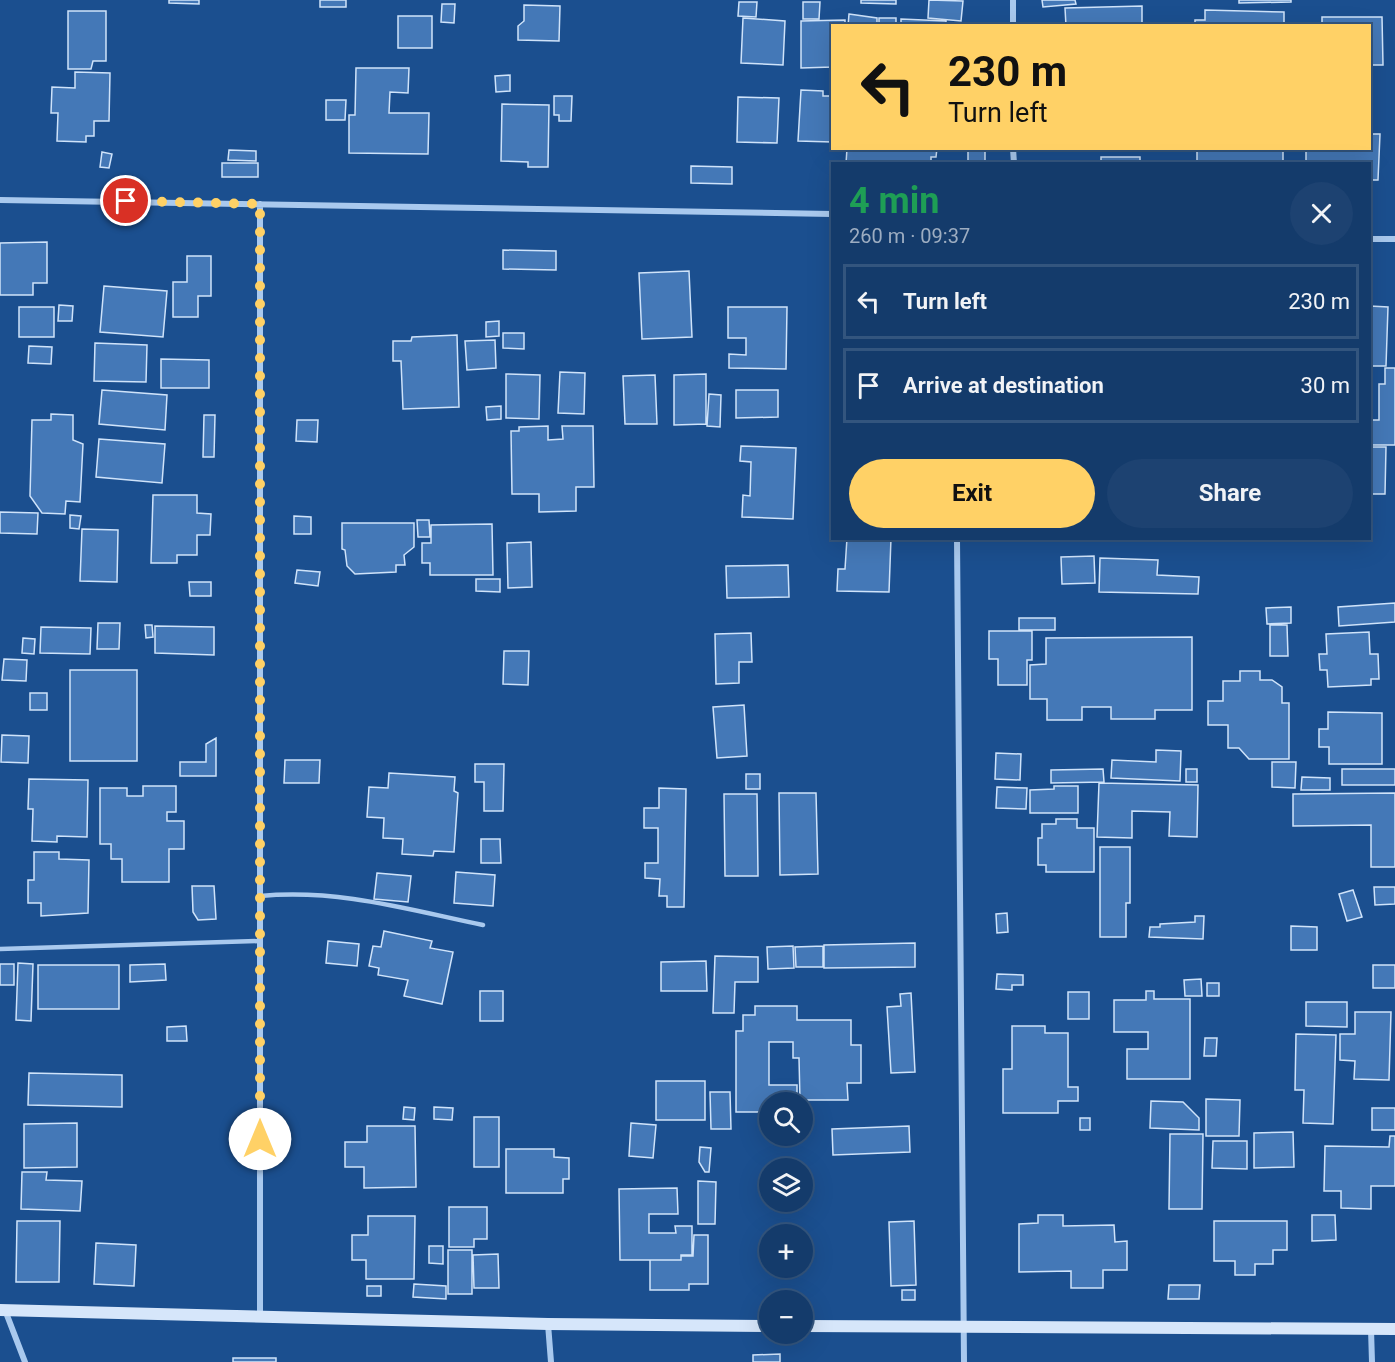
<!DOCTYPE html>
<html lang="en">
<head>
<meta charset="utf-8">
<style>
  :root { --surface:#143b6b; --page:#1d4271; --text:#f1f3f6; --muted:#9dadc1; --line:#33557e; --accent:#ffd166 }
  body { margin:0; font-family:Roboto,sans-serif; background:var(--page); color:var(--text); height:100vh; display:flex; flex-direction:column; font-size:22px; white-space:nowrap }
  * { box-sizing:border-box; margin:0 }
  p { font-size:20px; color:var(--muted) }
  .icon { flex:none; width:33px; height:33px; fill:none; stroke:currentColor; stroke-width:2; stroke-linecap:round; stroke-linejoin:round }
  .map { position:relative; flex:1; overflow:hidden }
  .details { position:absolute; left:831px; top:162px; width:540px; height:378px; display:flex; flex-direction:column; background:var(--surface); border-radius:0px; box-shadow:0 6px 24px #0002,0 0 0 2px var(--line) }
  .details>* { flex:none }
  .guide { position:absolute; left:831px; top:24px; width:540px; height:126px; border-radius:0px; box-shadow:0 6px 24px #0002,0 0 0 2px var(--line); background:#ffd166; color:#111; overflow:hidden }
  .controls { position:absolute; left:759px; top:1092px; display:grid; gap:12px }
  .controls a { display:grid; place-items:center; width:54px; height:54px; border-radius:50%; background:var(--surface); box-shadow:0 6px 24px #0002,0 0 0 2px var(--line); font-size:30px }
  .pin { position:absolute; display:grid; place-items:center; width:51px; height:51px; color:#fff; margin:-26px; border:3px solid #fff; border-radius:50%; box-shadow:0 2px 6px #0007 }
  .me { position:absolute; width:66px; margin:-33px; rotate:0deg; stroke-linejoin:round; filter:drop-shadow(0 0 4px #0008) }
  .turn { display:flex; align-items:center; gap:21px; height:126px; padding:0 18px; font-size:27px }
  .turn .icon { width:78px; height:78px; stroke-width:2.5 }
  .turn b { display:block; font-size:42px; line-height:51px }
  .round { display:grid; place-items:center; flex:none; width:63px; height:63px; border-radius:32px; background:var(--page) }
  .summary { display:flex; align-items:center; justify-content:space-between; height:102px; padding:0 18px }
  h1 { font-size:36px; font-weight:700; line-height:45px; color:#1e9e55 }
  .primary-button { display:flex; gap:12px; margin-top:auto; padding:12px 18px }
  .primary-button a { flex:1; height:69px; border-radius:36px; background:var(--accent); color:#111; font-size:24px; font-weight:700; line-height:69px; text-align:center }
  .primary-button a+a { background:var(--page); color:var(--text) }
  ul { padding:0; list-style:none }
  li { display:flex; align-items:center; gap:18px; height:75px; margin:0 12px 9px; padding:0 6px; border:3px solid var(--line); border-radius:0px }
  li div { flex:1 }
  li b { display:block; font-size:22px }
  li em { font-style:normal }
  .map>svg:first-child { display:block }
</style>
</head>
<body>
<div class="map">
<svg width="1395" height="1362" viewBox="0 0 1395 1362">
  <rect width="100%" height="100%" fill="#1b4f8f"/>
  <!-- building -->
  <path fill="#4478b7" stroke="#cfe3fa" stroke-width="1.5" d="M169,0H199V4L169,3Z
    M320,0H346V7H320Z
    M861,0H896V4L861,3Z
    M929,0L963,1L961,21L928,18Z
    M1042,0H1075L1076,4L1043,7Z
    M1239,0H1291V2L1239,3Z
    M739,2H757L756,17L738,16Z
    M803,2H820L819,19H803Z
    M442,4H455L454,23L441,22Z
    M524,5L560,6L559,41L518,40V26L524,21Z
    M1142,6V26H1066L1065,8Z
    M1205,10L1284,12V26H1195V20H1205Z
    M68,11H106V61H93L91,69H68Z
    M849,14L877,18V26H848Z
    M398,16H432V48H398Z
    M1322,17H1382L1383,65H1370V26H1322Z
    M743,18L785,21L783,65L741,63Z
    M879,18H896V26H879Z
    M901,19L946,21V26H901Z
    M845,20V26H832V67L801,68V21Z
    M356,68H409L408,93L390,92L389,113H429L428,154L349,153V115H355Z
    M75,72L110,73L109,121H94V136H86V142L57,141L58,113H51L52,87L75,88Z
    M510,75V91L496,92L495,76Z
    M801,90L823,91V96H832V142L798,141Z
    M554,96H572L571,121H559V115H554Z
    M738,97L779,98L777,143L737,142Z
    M326,100H346L345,120H326Z
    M502,104L549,105L548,167H528V162L501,161Z
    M1370,134H1380L1378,180H1370V164H1306V148H1370Z
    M847,148H874V151L937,148L936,157H931V164H846Z
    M968,148H985V164H968Z
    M1197,148H1283V164H1197Z
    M229,150L256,151V161L228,160Z
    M102,152L112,154L109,168L100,167Z
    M1101,157H1140V164H1101Z
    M222,163H258V177H222Z
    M691,166L732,167V184L691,183Z
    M47,242V283H33V295H0V243Z
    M503,250L556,251V270L503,269Z
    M187,256H211V296H198V317H173V282H187Z
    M689,271L692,337L642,339L639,273Z
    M104,286L167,291L163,337L100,332Z
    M59,305L73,306L72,321H58Z
    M1370,306L1388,307L1386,366H1370Z
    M19,307H54V337H19Z
    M728,307H787L786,369L729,368V354L746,355V338H728Z
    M499,321V336L486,337V322Z
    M503,333H524V349L503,348Z
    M457,335L459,407L403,409L401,361H393V341H411L412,337Z
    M495,340L496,368L467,370L465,341Z
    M95,343L147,345L146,382L94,381Z
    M29,346L52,347L51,364L28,363Z
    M161,359L209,360V388H161Z
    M1385,368H1395V445H1370V420H1379V384H1385Z
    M560,372L585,373L584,414L558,413Z
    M506,374L540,375L539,419L506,418Z
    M706,374V424L674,425V375Z
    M655,375L657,424H625L623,376Z
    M102,390L167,395L165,430L99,424Z
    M736,390H778V417L736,418Z
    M709,394L721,395L720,427L707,426Z
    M501,406V419L487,420L486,407Z
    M51,414L73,415V440L83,444L80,502L66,501L65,514L42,513L30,496L32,420H51Z
    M204,415H215L214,457H203Z
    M297,420H318L317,442L296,441Z
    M548,426V440L563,439L562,426H593L594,487H576V511L539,512V494H512L511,431H519V427Z
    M99,439L165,444L162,483L96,477Z
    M741,446L796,448L793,519L742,517L743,495L750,496L751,462L740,461Z
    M1370,447H1386L1385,494H1370Z
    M153,495H197V513L211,514L210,535H197V555H177V563H151Z
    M0,512L38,513L37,534L0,533Z
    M70,515L81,516L79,529L70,528Z
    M294,516L311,517V534H294Z
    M417,520H429L430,537H418Z
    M342,523H414V547L404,555L405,565H396V572L355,574L347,566L345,550L342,549Z
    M492,524L493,575H430V563H422V543H431V525Z
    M82,529L118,530L117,582L80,581Z
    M847,538H891L889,592L837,591L838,569H845Z
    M531,542L532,587L508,588L507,543Z
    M1094,556L1095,583L1062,584L1061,557Z
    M1100,558L1158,560L1157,575L1199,577L1198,594L1099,592Z
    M788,565L789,597L727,598L726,566Z
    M297,570L320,572L318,586L295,583Z
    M476,579H500V592L476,591Z
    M189,582H211V596H190Z
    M1395,603V622L1339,626L1338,607Z
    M1291,607V623L1267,624L1266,608Z
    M1019,618H1055V630H1019Z
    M98,623H120L119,649H97Z
    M145,625H152L153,637L146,638Z
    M1270,625H1287L1288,656H1270Z
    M155,626L214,627V655L155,653Z
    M41,627L91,628L90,654L40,653Z
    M989,631H1032V660H1027V685H998V659H989Z
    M1369,632L1370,654H1378L1379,679H1371V685L1328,687L1327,670H1320L1319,654H1327L1326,634Z
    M751,633L752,662H739V683L716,684L715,634Z
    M1192,637V710H1155V719H1111V707H1082V720H1047V699H1030V665L1046,664V638Z
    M23,638L35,639L34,654L22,653Z
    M504,651H529L528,685L503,684Z
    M4,659L27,660L26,681L2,680Z
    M70,670H137V761H70Z
    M1240,671H1260V680H1272L1282,687V703H1289V759H1249L1239,748H1228V725H1208V701H1223V681H1240Z
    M30,693H47V710H30Z
    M744,705L747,756L717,758L713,707Z
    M1328,712L1382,713V764H1329V747H1319V729H1328Z
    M2,735L29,736L28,763L1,762Z
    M216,738V776H180V762H206V744Z
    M1156,750L1181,751L1180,781L1111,778L1112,760L1156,762Z
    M996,753L1021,754L1020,780L995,779Z
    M285,760H320L319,783H284Z
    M1272,762H1296L1295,788L1272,787Z
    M475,764H504L503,811H484V782H475Z
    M1103,769L1104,782L1051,783V770Z
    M1186,769H1197V782H1186Z
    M1342,769H1395V785H1342Z
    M389,773L455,777L454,791L458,793L454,852L434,851L433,856L402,854L403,839L383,838L384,818L367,817L369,787L388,788Z
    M746,774H760V789H746Z
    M1302,777L1330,778V790H1301Z
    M29,779L88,780L87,837L57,836V842L32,841L33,809H28Z
    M1099,783L1198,785L1197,837L1169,836L1170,812L1132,811V838L1097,837Z
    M143,786H176V812H167V821H184V849H169V882H122V859H111V844H100V788H127V796H143Z
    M1054,786H1078V813H1030V790L1054,789Z
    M997,787L1027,788L1026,809L996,808Z
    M659,788L686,789L684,907H667V896H659L660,879L645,878V863H658V828H644V808H659Z
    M779,793H816L818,874L780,875Z
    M1395,793V867H1371V825L1293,826V794Z
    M724,794H757L758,876H725Z
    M1056,819H1077V828H1094V872H1046V865H1038V838H1042V824H1056Z
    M481,839H500L501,863H481Z
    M1100,847H1130V903H1126V937H1100Z
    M34,852H59V859L89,860L88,913L41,916V903H28V880H34Z
    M456,872L495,875L493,906L454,903Z
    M377,873L411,876L408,902L374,899Z
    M192,886H214L216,919L198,920L193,912Z
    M1374,887H1395V904L1375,905Z
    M1353,890L1362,917L1347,921L1339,894Z
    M1007,913L1008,932L997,933L996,914Z
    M1195,916H1204L1203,939L1149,937L1150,927H1160V924L1195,922Z
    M1291,926L1317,927V950H1291Z
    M384,931L432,941L430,948L453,952L442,1004L404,996L408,980L378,975L379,968L369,966L373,946L381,947Z
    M328,941L359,944L357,966L326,963Z
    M915,943V967L824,968V945Z
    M793,946L794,968L768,969L767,947Z
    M823,946V967H796L795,947Z
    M715,956L758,957V982H735L734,1013H713Z
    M706,961L707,991H661V962Z
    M18,963L33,964L31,1021L16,1020Z
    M0,964H14V985H0Z
    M165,964L166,980L130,982V965Z
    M38,965H119V1009H38Z
    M1373,965H1395V988H1373Z
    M997,974L1023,975V985H1012V990L996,989Z
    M1201,979L1202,996H1185L1184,980Z
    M1207,983H1219V996H1207Z
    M480,991H503V1021H480Z
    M1146,991H1154V999H1190V1079H1127V1049H1148V1032H1114V1000H1146Z
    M1068,992H1089V1019H1068Z
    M911,993L915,1072L891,1073L887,1007L901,1006L900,994Z
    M1306,1002H1347V1027L1306,1026Z
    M755,1006H797V1020H851V1045H861V1083H847L848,1100H800L799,1058H793V1042H769V1085H797V1102H770V1112H736V1031H743V1015H755Z
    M1355,1012H1391L1389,1080L1354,1079L1355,1061L1340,1060V1034H1355Z
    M186,1026L187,1041H167V1027Z
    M1012,1026H1045V1033H1068V1087H1078V1101H1058V1113H1003V1069H1012Z
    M1296,1034L1336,1035L1333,1124L1303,1123L1304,1090H1295Z
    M1205,1038H1217L1216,1056H1204Z
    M29,1073L122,1075V1107L28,1105Z
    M656,1081H705V1120H656Z
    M710,1092H730L731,1129H711Z
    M1206,1099L1240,1100L1239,1136H1206Z
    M1151,1101L1183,1102L1199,1118V1130L1150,1128Z
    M404,1107L415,1108L414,1120L403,1119Z
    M434,1107L453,1108L452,1120L434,1119Z
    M1372,1108H1395V1130H1372Z
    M474,1117H499V1167H474Z
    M1080,1118H1090V1130H1080Z
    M77,1123V1167L24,1168V1124Z
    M631,1123L656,1125L653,1158L629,1156Z
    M367,1126H415L416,1187L364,1188V1167H345V1142H367Z
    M909,1126L910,1152L833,1155L832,1129Z
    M1293,1132L1294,1167L1254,1168V1133Z
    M1170,1134H1203L1202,1209H1169Z
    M1390,1136H1395V1186H1371V1209L1341,1208V1191H1324L1325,1146L1389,1147Z
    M1213,1141H1247V1169L1212,1168Z
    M700,1147L711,1148L709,1172H705L699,1162Z
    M506,1149H554V1157L569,1158V1179H563V1193H506Z
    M22,1172H47L46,1180L82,1181L80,1211L21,1209Z
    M698,1181L716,1182L715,1224H698Z
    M677,1188L678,1214H649V1233H676L675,1226H692V1255H681V1260H620L619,1189Z
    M449,1207H487V1239H474V1247H449Z
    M1038,1215H1063V1226L1114,1225L1115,1242L1127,1241V1270H1103V1288H1071V1271L1019,1272V1224L1038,1223Z
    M1312,1215H1335L1336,1240L1312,1241Z
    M368,1216H415L414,1279H366V1260H352V1235H368Z
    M17,1221H60L59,1282H16Z
    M914,1221L916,1285L891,1286L889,1222Z
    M1214,1221H1287V1250H1273V1264H1255V1275H1235V1261H1214Z
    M694,1235H708V1284H689V1290H650V1260H681V1256H693Z
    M96,1243L136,1245L134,1286L94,1284Z
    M429,1246H443V1264L429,1263Z
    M448,1250H472V1294H448Z
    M498,1254L499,1288H474L473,1255Z
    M414,1284L446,1286V1299L413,1297Z
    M1169,1285H1200L1199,1299H1168Z
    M367,1286H381V1296H367Z
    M902,1290H915V1300H902Z
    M780,1354V1362H753V1355Z
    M233,1358H276V1362H233Z"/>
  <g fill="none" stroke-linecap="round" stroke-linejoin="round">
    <!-- lane -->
    <path stroke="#a9c9ee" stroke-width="4.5" d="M260,896C340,889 406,909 483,925
      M0,949L260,941"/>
    <!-- street -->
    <path stroke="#a9c9ee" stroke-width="6" d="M1013,0V26
      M1013,148L1014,164
      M0,200L832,214
      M1370,239H1395
      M957,538L964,1362
      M5,1310L25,1362
      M260,1316V204
      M548,1324L551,1362
      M1371,1329L1372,1362"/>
    <!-- secondary -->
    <path stroke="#d6e6fa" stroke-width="12" d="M0,1310L548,1324L770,1326
      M802,1326L1395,1329"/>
  </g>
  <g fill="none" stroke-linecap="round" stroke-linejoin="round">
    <!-- route -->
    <path stroke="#ffd166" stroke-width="10" stroke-dasharray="0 18" d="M126,201L260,204V1139"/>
  </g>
</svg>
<div class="controls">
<a><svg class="icon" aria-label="search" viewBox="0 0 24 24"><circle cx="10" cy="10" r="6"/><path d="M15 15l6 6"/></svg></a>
<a><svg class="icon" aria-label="layers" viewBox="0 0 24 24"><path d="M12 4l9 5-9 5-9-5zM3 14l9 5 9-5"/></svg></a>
<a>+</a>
<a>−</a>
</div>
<div class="pin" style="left:126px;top:201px;background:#d93025"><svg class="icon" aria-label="arrive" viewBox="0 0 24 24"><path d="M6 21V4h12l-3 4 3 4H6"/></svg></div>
<svg class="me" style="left:260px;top:1139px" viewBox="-20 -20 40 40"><circle r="19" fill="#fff"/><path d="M0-13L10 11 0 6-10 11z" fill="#ffd166"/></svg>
<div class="guide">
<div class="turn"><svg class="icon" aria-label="left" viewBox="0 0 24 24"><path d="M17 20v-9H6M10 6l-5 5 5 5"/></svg><div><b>230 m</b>Turn left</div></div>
</div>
<section class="details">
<div class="summary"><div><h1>4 min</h1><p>260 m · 09:37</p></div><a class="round"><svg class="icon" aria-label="close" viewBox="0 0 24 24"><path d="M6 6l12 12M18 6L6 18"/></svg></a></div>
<ul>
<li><svg class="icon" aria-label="left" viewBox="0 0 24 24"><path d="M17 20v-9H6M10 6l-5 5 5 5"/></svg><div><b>Turn left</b></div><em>230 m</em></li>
<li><svg class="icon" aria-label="arrive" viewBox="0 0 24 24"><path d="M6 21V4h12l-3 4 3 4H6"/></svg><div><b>Arrive at destination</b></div><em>30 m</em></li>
</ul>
<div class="primary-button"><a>Exit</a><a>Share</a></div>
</section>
</div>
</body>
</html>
